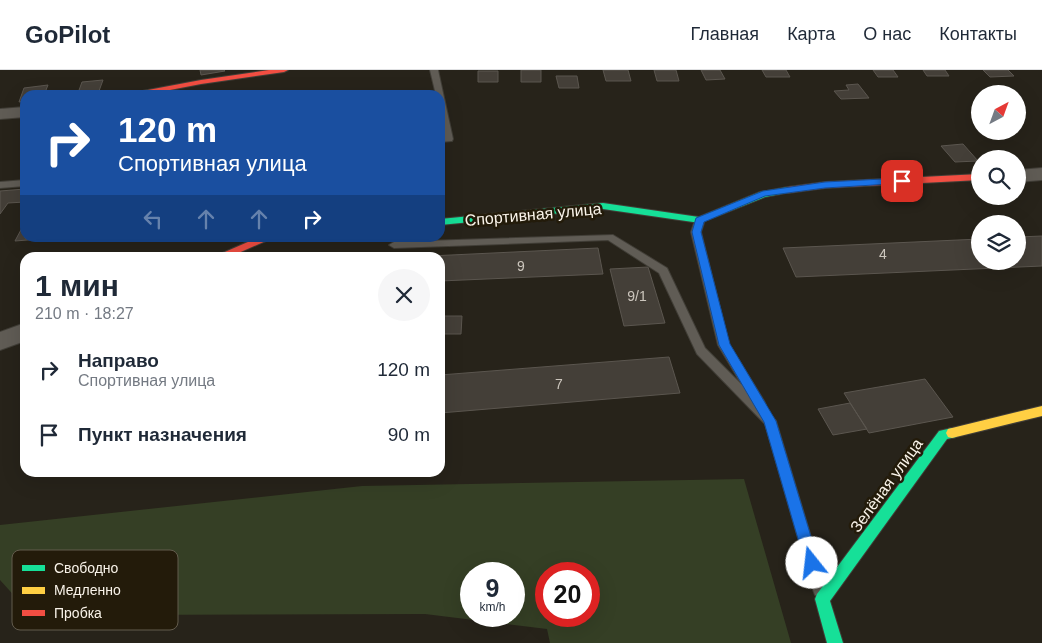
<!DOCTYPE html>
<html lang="ru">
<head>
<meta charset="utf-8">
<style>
  :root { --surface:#fff; --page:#f6f6f7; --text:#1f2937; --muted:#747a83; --line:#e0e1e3 }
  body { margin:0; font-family:Arial,sans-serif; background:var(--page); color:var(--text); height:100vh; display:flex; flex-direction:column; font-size:19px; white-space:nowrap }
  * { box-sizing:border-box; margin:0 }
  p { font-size:16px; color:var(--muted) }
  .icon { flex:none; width:28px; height:28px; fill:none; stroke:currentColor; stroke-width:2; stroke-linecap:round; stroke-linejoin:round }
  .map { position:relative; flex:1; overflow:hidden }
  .details { position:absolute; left:20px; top:182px; width:425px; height:225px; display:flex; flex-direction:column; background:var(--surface); border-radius:15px; box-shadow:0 5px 20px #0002 }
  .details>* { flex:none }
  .hud { position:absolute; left:20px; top:20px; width:425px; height:152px; border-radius:15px; box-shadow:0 5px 20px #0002; background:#1a4fa0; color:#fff; overflow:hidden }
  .needle { width:32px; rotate:41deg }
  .buttons { position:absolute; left:971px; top:15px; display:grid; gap:10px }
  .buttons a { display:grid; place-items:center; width:55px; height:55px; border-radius:50%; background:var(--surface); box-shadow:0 5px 20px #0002; font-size:25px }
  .speed { position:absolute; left:460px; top:492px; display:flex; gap:10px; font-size:25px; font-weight:700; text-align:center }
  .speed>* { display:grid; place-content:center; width:65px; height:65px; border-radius:50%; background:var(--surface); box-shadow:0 5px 20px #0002; line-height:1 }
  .speed small { font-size:12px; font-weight:400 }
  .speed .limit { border:8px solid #d22; background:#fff; color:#111 }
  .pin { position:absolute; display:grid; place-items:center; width:42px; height:42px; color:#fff; margin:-21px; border-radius:10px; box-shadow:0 2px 8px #0006 }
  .me { position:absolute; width:55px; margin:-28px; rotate:344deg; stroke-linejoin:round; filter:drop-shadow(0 0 4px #0008) }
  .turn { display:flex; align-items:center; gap:18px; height:105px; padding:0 15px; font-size:22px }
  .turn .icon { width:65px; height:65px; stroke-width:2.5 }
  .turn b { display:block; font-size:35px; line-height:42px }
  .lanes { display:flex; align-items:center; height:48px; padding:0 15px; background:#0003; justify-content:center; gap:25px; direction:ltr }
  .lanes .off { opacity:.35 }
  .round { display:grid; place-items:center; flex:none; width:52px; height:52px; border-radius:26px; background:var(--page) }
  .headline { display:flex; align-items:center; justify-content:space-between; height:85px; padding:0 15px }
  h1 { font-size:30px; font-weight:800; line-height:38px }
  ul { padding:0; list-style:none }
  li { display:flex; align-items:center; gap:15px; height:65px; padding:0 15px }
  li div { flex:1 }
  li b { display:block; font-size:19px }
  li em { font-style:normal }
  header { display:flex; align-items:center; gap:30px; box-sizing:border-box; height:70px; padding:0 25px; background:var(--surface); border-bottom:1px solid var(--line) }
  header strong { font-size:24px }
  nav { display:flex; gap:28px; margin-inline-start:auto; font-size:18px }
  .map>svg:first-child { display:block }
</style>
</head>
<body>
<header>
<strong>GoPilot</strong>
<nav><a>Главная</a><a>Карта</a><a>О нас</a><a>Контакты</a></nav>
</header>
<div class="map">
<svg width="1042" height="573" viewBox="0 0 1042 573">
  <rect width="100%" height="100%" fill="#27231a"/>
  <!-- green -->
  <path fill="#353f25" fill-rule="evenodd" d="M744,409L791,573H550L547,559L425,544L103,545L28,541L0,510V455L362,416ZM471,504H514V546H471ZM546,504H589V546H546Z"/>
  <!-- building -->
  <path fill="#443f38" stroke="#5b564f" d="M200,0H224L225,1L201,5Z
    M521,0H541V12H521Z
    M603,0H628L631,11H606Z
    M654,0H676L679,11H657Z
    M701,0H720L725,9L706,10Z
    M762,0H786L790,7H766Z
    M873,0H893L898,7H878Z
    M923,0H945L949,6H927Z
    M983,0H1008L1014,6L990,7Z
    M478,1H498V12H478Z
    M556,6H577L579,18H559Z
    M103,10L99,21L78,23L82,12Z
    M858,14L869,28L841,29L834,21L849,20L846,15Z
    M48,15L44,25H25V31L19,32L24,18Z
    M963,74L978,91L955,92L941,76Z
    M25,119V132L8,133L0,144V121Z
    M23,156H25V168H53L15,171Z
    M1042,166V196L796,207L783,178L980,169V191H1018V167Z
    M598,178L603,204L440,211V188H388Z
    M648,197L665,253L624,256L610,199Z
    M442,246H462L461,264H440Z
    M669,287L680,323L440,343V305Z
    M925,309L953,347L869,363L844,323Z
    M850,333L867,359L833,365L818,339Z"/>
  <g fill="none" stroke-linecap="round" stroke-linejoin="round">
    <defs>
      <path id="lane" d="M430,0H438L453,69L452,71L440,72V68L444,67L440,46V25H436Z
        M25,110V116L0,118V112Z
        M700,147L705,150L701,162L729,274L764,331L766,335L765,338L776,351L827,520L825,525L820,527L815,525L813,520L765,354L697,284L659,203L608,170L394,178L389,175L394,172L613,165L667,198L705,278L742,315L718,275L691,162L695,150Z"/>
      <path id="street" d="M25,37V47L0,49V39Z
        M1042,98V110L1018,112V100Z
        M25,253V271L0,280V262Z"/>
      <path id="fast" d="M788,117L791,118V122L765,127L700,153L603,139L440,155V149L603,133L699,147L760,122Z
        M952,358L956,359L958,363L956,367L947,369L830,531L843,573H827L815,529L817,524L939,361Z"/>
      <path id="slow" d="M1042,336V346L952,368L948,367L946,363L948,359L952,358Z"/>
      <path id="jam" d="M269,0H288L284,2L201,14L144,25H128L132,23L201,10Z
        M980,104V110L825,118L788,123L784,120L788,117L825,112Z
        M257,168H270L268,170L227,188H211Z"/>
    </defs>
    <!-- lane casing -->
    <use href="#lane" stroke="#413e37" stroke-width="2"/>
    <!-- street casing -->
    <use href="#street" stroke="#413e37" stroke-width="2"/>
    <!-- fast casing -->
    <use href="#fast" stroke="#413e37" stroke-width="2"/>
    <!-- slow casing -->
    <use href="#slow" stroke="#413e37" stroke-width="2"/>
    <!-- jam casing -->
    <use href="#jam" stroke="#413e37" stroke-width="2"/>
    <!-- lane -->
    <use href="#lane" fill="#605c55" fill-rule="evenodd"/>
    <!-- street -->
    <use href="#street" fill="#605c55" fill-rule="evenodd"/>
    <!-- fast -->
    <use href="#fast" fill="#16e098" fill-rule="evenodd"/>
    <!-- slow -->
    <use href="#slow" fill="#ffcf43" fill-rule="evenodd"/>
    <!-- jam -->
    <use href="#jam" fill="#f24e42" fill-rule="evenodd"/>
  </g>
  <!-- route -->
  <path fill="#1a73e8" stroke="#114b97" d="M902,108L907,111L906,113L825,118L765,126L704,152L701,162L730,274L776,351L819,493L817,498L812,500L807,498L805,493L764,352L719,275L692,162L696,148L763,121L825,112Z"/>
  <g text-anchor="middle" stroke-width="5" stroke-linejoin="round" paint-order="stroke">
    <!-- number labels -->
    <g font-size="14" fill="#ccc6bd">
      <text x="883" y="189">4</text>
      <text x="521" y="201">9</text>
      <text x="637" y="231">9/1</text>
      <text x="559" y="319">7</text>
    </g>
    <!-- street labels -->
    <g font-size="16" fill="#f9f3e9" stroke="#231b0a">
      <text transform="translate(533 144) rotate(-5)" y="6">Спортивная улица</text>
      <text transform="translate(886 415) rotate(-54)" y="6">Зелёная улица</text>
    </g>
  </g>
  <!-- legend -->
  <rect x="12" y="480" width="166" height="80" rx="8" fill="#231b0a" stroke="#635c4d" stroke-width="1"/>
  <rect x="22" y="495" width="23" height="6" fill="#16e098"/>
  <rect x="22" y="517" width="23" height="7" fill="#ffcf43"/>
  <rect x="22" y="540" width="23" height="6" fill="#f24e42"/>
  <g font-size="14" fill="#f9f3e9">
    <text x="54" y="503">Свободно</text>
    <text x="54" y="525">Медленно</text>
    <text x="54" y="548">Пробка</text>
  </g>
</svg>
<div class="buttons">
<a><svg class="needle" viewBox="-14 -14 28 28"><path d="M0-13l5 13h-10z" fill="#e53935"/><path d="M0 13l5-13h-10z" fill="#747a83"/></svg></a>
<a><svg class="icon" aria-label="search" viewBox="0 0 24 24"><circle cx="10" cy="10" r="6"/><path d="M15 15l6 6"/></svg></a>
<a><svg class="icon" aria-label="layers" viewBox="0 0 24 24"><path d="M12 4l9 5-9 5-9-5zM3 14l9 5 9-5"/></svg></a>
</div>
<div class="speed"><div>9<small>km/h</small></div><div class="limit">20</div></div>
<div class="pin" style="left:902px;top:111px;background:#d93025"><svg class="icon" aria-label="arrive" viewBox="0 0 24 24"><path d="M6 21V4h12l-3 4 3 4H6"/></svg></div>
<svg class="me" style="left:812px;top:493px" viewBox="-20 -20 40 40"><circle r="19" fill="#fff"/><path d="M0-13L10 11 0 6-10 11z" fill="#1a73e8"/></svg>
<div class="hud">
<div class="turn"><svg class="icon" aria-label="right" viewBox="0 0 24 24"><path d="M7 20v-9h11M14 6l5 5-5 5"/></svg><div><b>120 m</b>Спортивная улица</div></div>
<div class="lanes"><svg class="icon off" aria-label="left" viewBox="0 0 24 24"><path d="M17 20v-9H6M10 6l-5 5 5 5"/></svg><svg class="icon off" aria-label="ahead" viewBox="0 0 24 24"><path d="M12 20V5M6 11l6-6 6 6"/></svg><svg class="icon off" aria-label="ahead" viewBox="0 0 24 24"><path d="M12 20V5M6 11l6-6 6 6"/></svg><svg class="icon" aria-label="right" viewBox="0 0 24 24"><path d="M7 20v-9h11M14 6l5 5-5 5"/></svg></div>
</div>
<section class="details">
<div class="headline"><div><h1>1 мин</h1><p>210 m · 18:27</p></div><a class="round"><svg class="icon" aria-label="close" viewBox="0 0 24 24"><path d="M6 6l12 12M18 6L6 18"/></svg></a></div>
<ul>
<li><svg class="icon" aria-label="right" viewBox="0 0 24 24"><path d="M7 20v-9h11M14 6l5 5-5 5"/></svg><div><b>Направо</b><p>Спортивная улица</p></div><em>120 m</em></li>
<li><svg class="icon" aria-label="arrive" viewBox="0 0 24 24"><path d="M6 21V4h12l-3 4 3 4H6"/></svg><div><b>Пункт назначения</b></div><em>90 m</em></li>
</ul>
</section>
</div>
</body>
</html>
